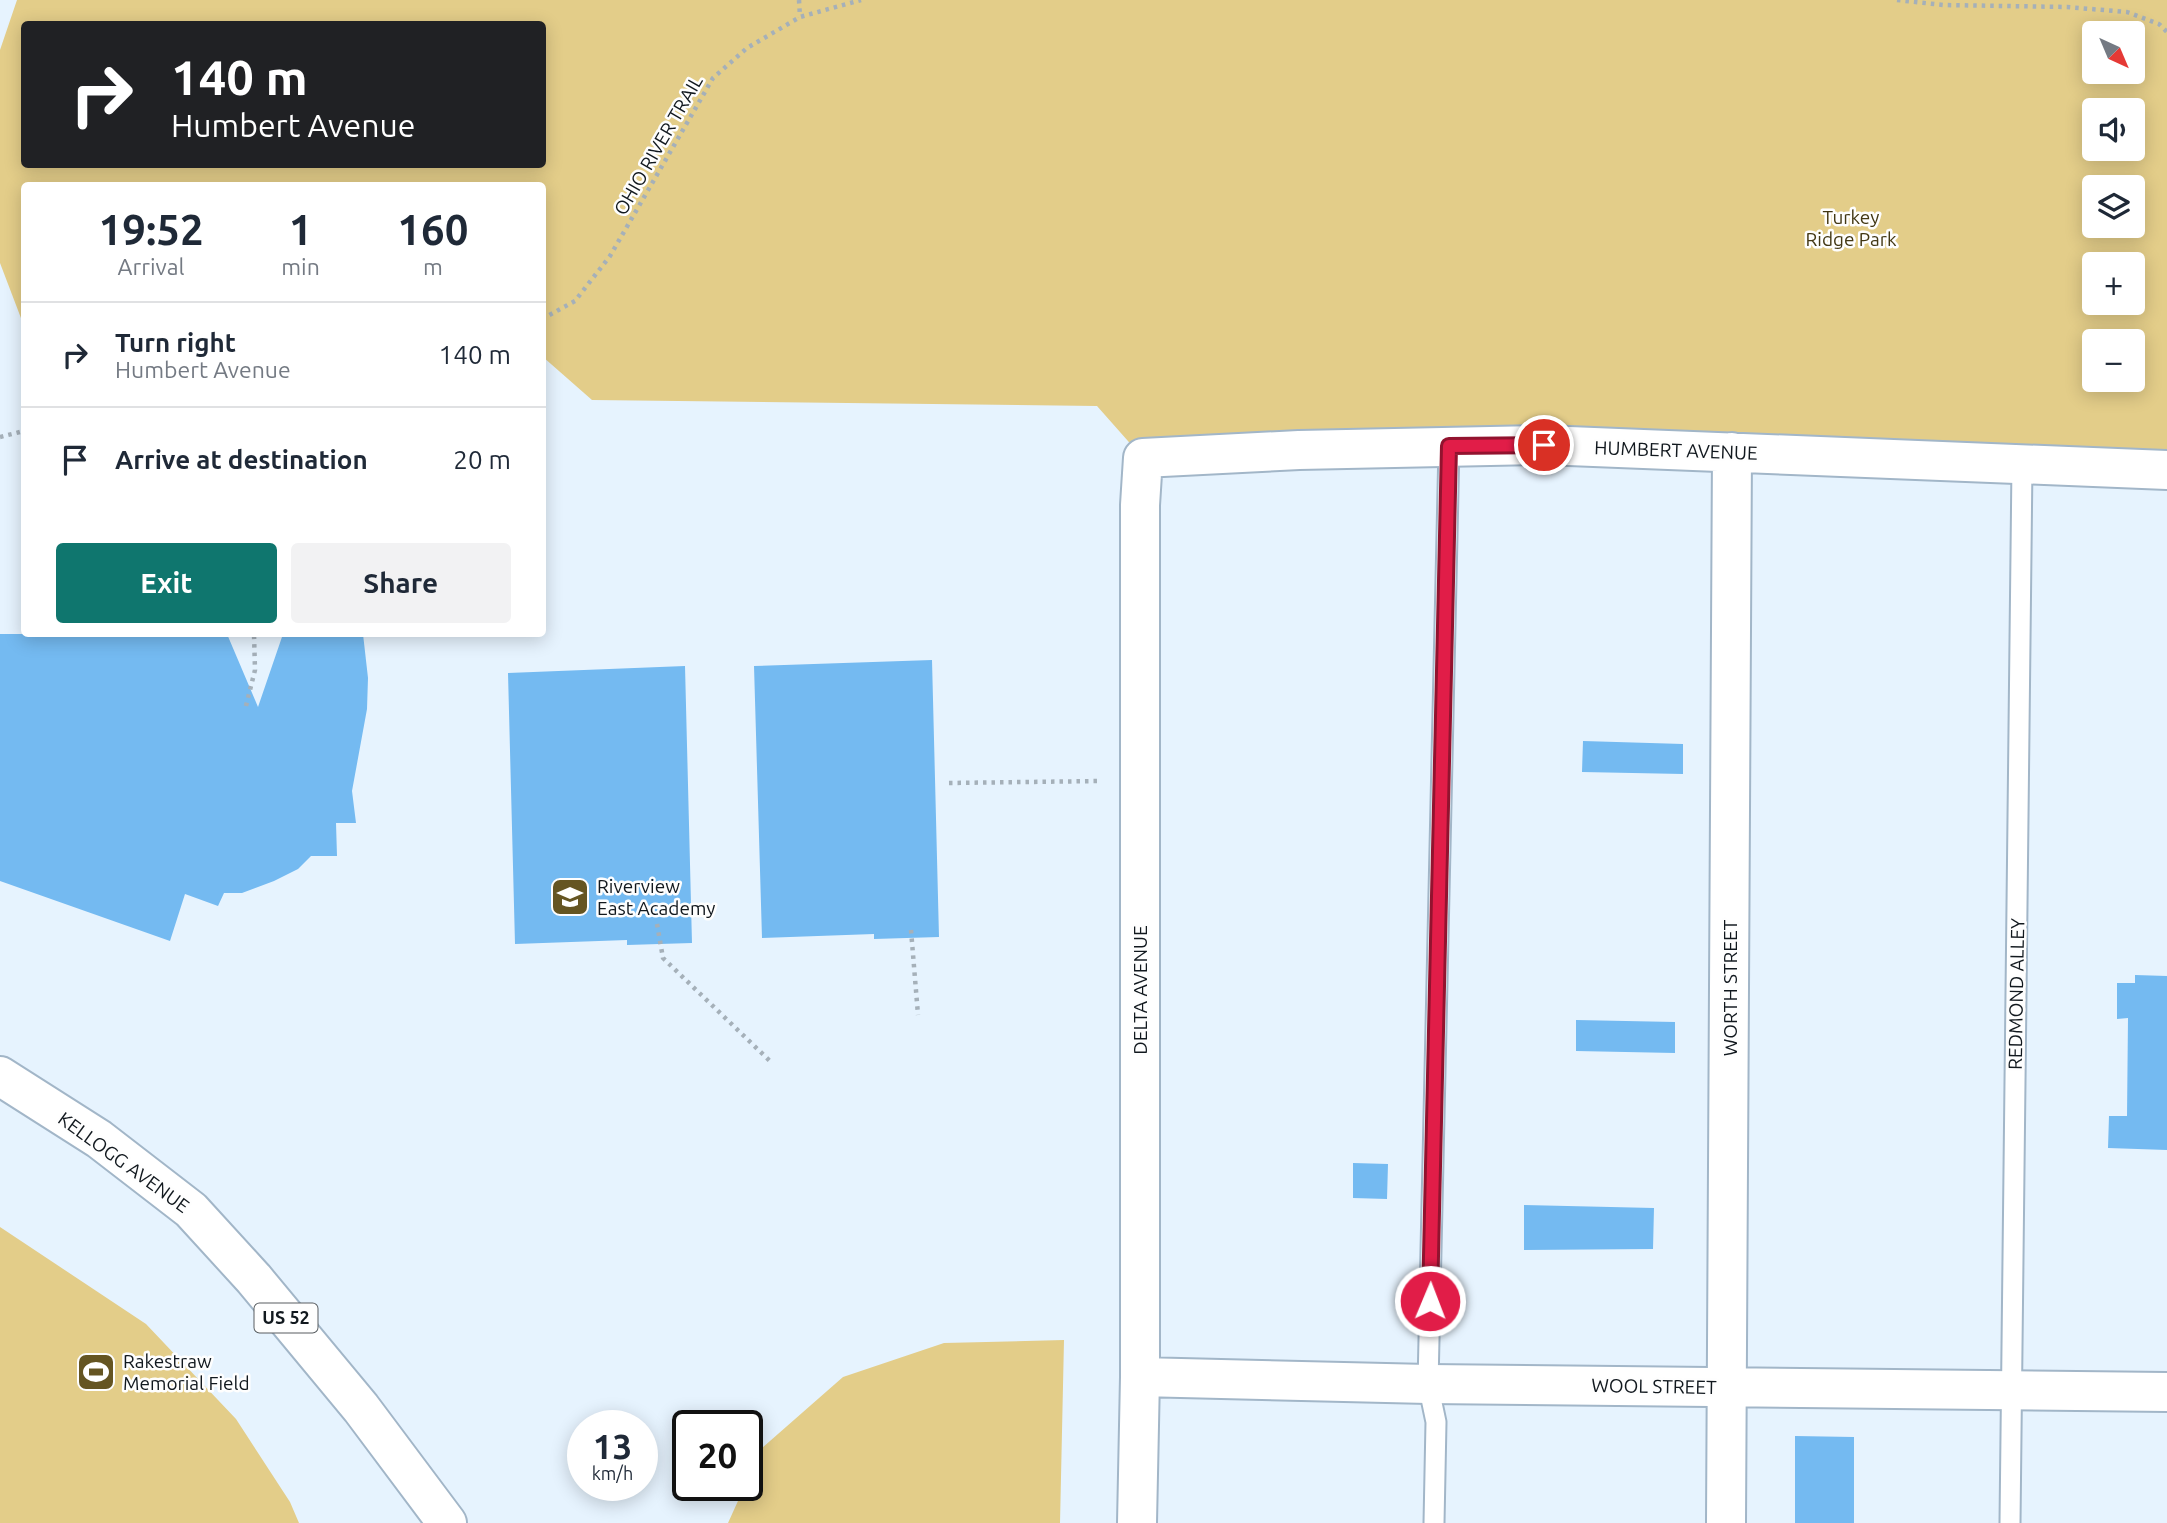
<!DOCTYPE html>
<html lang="en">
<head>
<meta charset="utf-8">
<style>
  :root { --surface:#fff; --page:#f2f2f3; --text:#1f2937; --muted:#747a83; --line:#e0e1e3; --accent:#0f766e }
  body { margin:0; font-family:Ubuntu,sans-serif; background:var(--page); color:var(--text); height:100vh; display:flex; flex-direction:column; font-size:26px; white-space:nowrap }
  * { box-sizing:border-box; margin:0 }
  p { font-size:23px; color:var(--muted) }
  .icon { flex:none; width:38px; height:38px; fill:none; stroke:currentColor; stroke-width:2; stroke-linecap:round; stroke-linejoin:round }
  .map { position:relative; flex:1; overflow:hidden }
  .panel { position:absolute; left:21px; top:182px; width:525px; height:455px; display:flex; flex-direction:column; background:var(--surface); border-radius:7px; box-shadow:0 4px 18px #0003 }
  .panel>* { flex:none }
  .guide { position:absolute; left:21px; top:21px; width:525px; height:147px; border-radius:7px; box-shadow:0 4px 18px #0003; background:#202124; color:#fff; overflow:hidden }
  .needle { width:46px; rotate:136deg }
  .controls { position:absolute; left:2082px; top:21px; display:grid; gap:14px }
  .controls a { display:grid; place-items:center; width:63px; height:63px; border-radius:7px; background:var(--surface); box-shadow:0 4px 18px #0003; font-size:35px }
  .speed { position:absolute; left:567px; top:1410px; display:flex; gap:14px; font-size:35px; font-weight:700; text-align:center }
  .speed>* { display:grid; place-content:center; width:91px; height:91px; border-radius:50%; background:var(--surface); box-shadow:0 4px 18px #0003; line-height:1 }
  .speed small { font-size:18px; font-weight:400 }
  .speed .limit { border:4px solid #111; border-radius:10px; background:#fff; color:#111 }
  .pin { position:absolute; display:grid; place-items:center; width:60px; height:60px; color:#fff; margin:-30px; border:4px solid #fff; border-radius:50%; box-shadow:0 2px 7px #0007 }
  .me { position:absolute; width:77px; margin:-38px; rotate:1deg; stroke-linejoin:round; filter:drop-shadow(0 0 5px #0008) }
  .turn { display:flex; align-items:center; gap:24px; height:147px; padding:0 35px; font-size:32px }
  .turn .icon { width:91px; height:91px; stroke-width:2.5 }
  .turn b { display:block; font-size:49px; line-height:60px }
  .eta { display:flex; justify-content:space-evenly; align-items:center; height:119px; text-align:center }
  .eta b { font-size:42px; font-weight:700; line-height:49px }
  .action { display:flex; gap:14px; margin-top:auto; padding:14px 35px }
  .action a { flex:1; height:80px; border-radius:7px; background:var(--accent); color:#fff; font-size:28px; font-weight:700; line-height:80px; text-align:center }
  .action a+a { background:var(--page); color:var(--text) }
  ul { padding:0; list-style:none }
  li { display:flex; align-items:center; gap:21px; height:105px; padding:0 35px; border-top:2px solid var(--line) }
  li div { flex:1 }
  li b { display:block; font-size:26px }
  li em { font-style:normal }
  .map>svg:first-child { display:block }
</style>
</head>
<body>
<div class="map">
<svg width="2167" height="1523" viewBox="0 0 2167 1523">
  <rect width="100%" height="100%" fill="#e6f3fe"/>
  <!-- green -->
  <path fill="#e3cd89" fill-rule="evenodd" d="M17,0H2167V470L1143,458L1097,406L592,400L543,357L542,186H24V326L0,263V50ZM24,24H542V164H24ZM2095,33H2133V72H2095ZM2095,110H2133V149H2095ZM2095,187H2133V226H2095ZM2095,264H2133V303H2095ZM2095,341H2133V380H2095Z
    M0,1227L146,1324L236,1419L290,1502L299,1523H0Z
    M1064,1340L1060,1523H728L762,1448L843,1377L944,1343Z"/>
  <!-- building -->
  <path fill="#74baf1" d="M0,634H227L258,707L283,634H363L368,678L367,709L352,791L356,823H336L337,856H311L298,869L274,881L242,893H224L218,906L185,894L170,941L0,881Z
    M932,660L939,937L874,939V934L762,938L754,666Z
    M685,666L692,943L627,945V940L515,944L508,673Z
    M1583,741L1683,744V774L1582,772Z
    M2135,975L2167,976V1150L2108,1148L2109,1116H2127L2128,1018L2117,1019V983H2135Z
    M1576,1020L1675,1022V1053L1576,1051Z
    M1353,1163L1388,1164L1387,1199L1353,1198Z
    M1524,1205L1654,1208L1653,1249L1524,1250Z
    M1795,1436L1854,1437V1523H1795Z"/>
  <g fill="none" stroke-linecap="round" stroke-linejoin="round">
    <defs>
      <path id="service" d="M1434,1523L1436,1422L1428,1384L1449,446
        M2010,1523L2022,464"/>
      <path id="minor" d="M1140,1377L1428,1384L2167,1392
        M1137,1523L1140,1377V505L1143,458L1299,450L1544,445L2167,470
        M1726,1523L1732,452"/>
      <path id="primary" d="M0,1076L99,1139L191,1210L254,1279L361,1408L447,1523"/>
    </defs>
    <!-- service casing -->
    <use href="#service" stroke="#a2b6c8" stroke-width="23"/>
    <!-- minor casing -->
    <use href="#minor" stroke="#a2b6c8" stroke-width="42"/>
    <!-- primary casing -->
    <use href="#primary" stroke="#a2b6c8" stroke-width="42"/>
    <!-- path -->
    <path stroke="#a5b0b9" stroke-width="4.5" stroke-dasharray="3.5 5" stroke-linecap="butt" d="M799,0L800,17
      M1897,0L1943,5L2067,7L2127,12L2159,24L2167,32
      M542,319L575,301L610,256L713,78L747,48L800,17L861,0
      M0,437L24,431
      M246,706L255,670L254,634
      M949,783L1101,781
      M657,924L663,958L772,1063
      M911,930L918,1015"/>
    <!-- service -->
    <use href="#service" stroke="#fff" stroke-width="19"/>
    <!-- minor -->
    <use href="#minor" stroke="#fff" stroke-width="38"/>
    <!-- primary -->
    <use href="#primary" stroke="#fff" stroke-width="38"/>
  </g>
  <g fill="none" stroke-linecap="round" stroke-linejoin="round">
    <defs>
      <path id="route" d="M1430,1301L1449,446L1544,445"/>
    </defs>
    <!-- route casing -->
    <use href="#route" stroke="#92132f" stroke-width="18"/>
    <!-- route -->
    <use href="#route" stroke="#e11d48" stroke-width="12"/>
  </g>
  <!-- icons -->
  <defs>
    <symbol id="school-square" viewBox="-11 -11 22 22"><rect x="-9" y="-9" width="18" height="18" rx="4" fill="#655522" stroke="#fefefe"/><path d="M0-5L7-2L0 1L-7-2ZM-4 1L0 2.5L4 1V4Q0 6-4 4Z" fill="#fff"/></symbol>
    <symbol id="stadium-square" viewBox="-11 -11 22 22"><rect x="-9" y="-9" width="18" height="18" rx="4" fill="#655522" stroke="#fefefe"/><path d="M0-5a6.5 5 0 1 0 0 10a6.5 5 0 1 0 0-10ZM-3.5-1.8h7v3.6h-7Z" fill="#fff"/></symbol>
  </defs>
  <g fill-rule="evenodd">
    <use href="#school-square" x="548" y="875" width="44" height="44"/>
    <use href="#stadium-square" x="74" y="1350" width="44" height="44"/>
  </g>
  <g text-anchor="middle" stroke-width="5" stroke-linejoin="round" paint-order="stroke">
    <!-- shield labels -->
    <rect fill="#fefefe" stroke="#585d61" stroke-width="2" x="254.5" y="1303.5" width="63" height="29" rx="5"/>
    <g font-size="18" font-weight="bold" fill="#11181e">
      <text x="286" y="1324">US 52</text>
    </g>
    <!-- street labels -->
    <g font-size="19" fill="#11181e" stroke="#fefefe">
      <text transform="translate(658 145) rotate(-60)" y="7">OHIO RIVER TRAIL</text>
      <text transform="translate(1676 450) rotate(2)" y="7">HUMBERT AVENUE</text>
      <text transform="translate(1730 988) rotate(-90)" y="7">WORTH STREET</text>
      <text transform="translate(1140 990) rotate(-90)" y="7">DELTA AVENUE</text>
      <text transform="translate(2016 994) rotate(-89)" y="7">REDMOND ALLEY</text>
      <text transform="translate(124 1162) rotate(36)" y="7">KELLOGG AVENUE</text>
      <text transform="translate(1654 1386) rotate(1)" y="7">WOOL STREET</text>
    </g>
    <!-- park labels -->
    <g font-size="19" fill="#433814" stroke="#fefefe">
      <text x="1851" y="224">Turkey<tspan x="1851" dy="22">Ridge Park</tspan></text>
    </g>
    <!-- poi labels -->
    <g font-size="19" fill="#11181e" stroke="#fefefe" text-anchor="start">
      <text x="597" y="893">Riverview<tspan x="597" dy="22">East Academy</tspan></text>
      <text x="123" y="1368">Rakestraw<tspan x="123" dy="22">Memorial Field</tspan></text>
    </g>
  </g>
</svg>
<div class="controls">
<a><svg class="needle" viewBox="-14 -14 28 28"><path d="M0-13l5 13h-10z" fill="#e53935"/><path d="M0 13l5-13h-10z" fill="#747a83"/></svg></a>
<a><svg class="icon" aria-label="sound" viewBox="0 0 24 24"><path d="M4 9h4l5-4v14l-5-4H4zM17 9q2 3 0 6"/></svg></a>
<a><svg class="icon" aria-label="layers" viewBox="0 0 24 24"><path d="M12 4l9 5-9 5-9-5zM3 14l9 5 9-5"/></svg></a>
<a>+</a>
<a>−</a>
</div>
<div class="speed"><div>13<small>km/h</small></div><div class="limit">20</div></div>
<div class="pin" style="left:1544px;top:445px;background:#d93025"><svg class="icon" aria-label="arrive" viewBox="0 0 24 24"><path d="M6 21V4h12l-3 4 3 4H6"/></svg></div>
<svg class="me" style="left:1430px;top:1301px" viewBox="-20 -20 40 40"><circle r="17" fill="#e11d48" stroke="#fff" stroke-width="3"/><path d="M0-11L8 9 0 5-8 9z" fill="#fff"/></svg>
<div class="guide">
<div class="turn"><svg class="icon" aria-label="right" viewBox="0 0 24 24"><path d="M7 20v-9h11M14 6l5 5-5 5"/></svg><div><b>140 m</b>Humbert Avenue</div></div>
</div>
<section class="panel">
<div class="eta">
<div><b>19:52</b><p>Arrival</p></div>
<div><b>1</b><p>min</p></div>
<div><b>160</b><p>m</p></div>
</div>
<ul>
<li><svg class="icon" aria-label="right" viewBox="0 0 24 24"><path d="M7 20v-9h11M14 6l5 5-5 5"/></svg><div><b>Turn right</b><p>Humbert Avenue</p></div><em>140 m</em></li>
<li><svg class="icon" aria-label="arrive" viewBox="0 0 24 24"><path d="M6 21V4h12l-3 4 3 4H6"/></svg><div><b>Arrive at destination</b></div><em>20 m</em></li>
</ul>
<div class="action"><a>Exit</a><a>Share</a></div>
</section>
</div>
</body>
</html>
